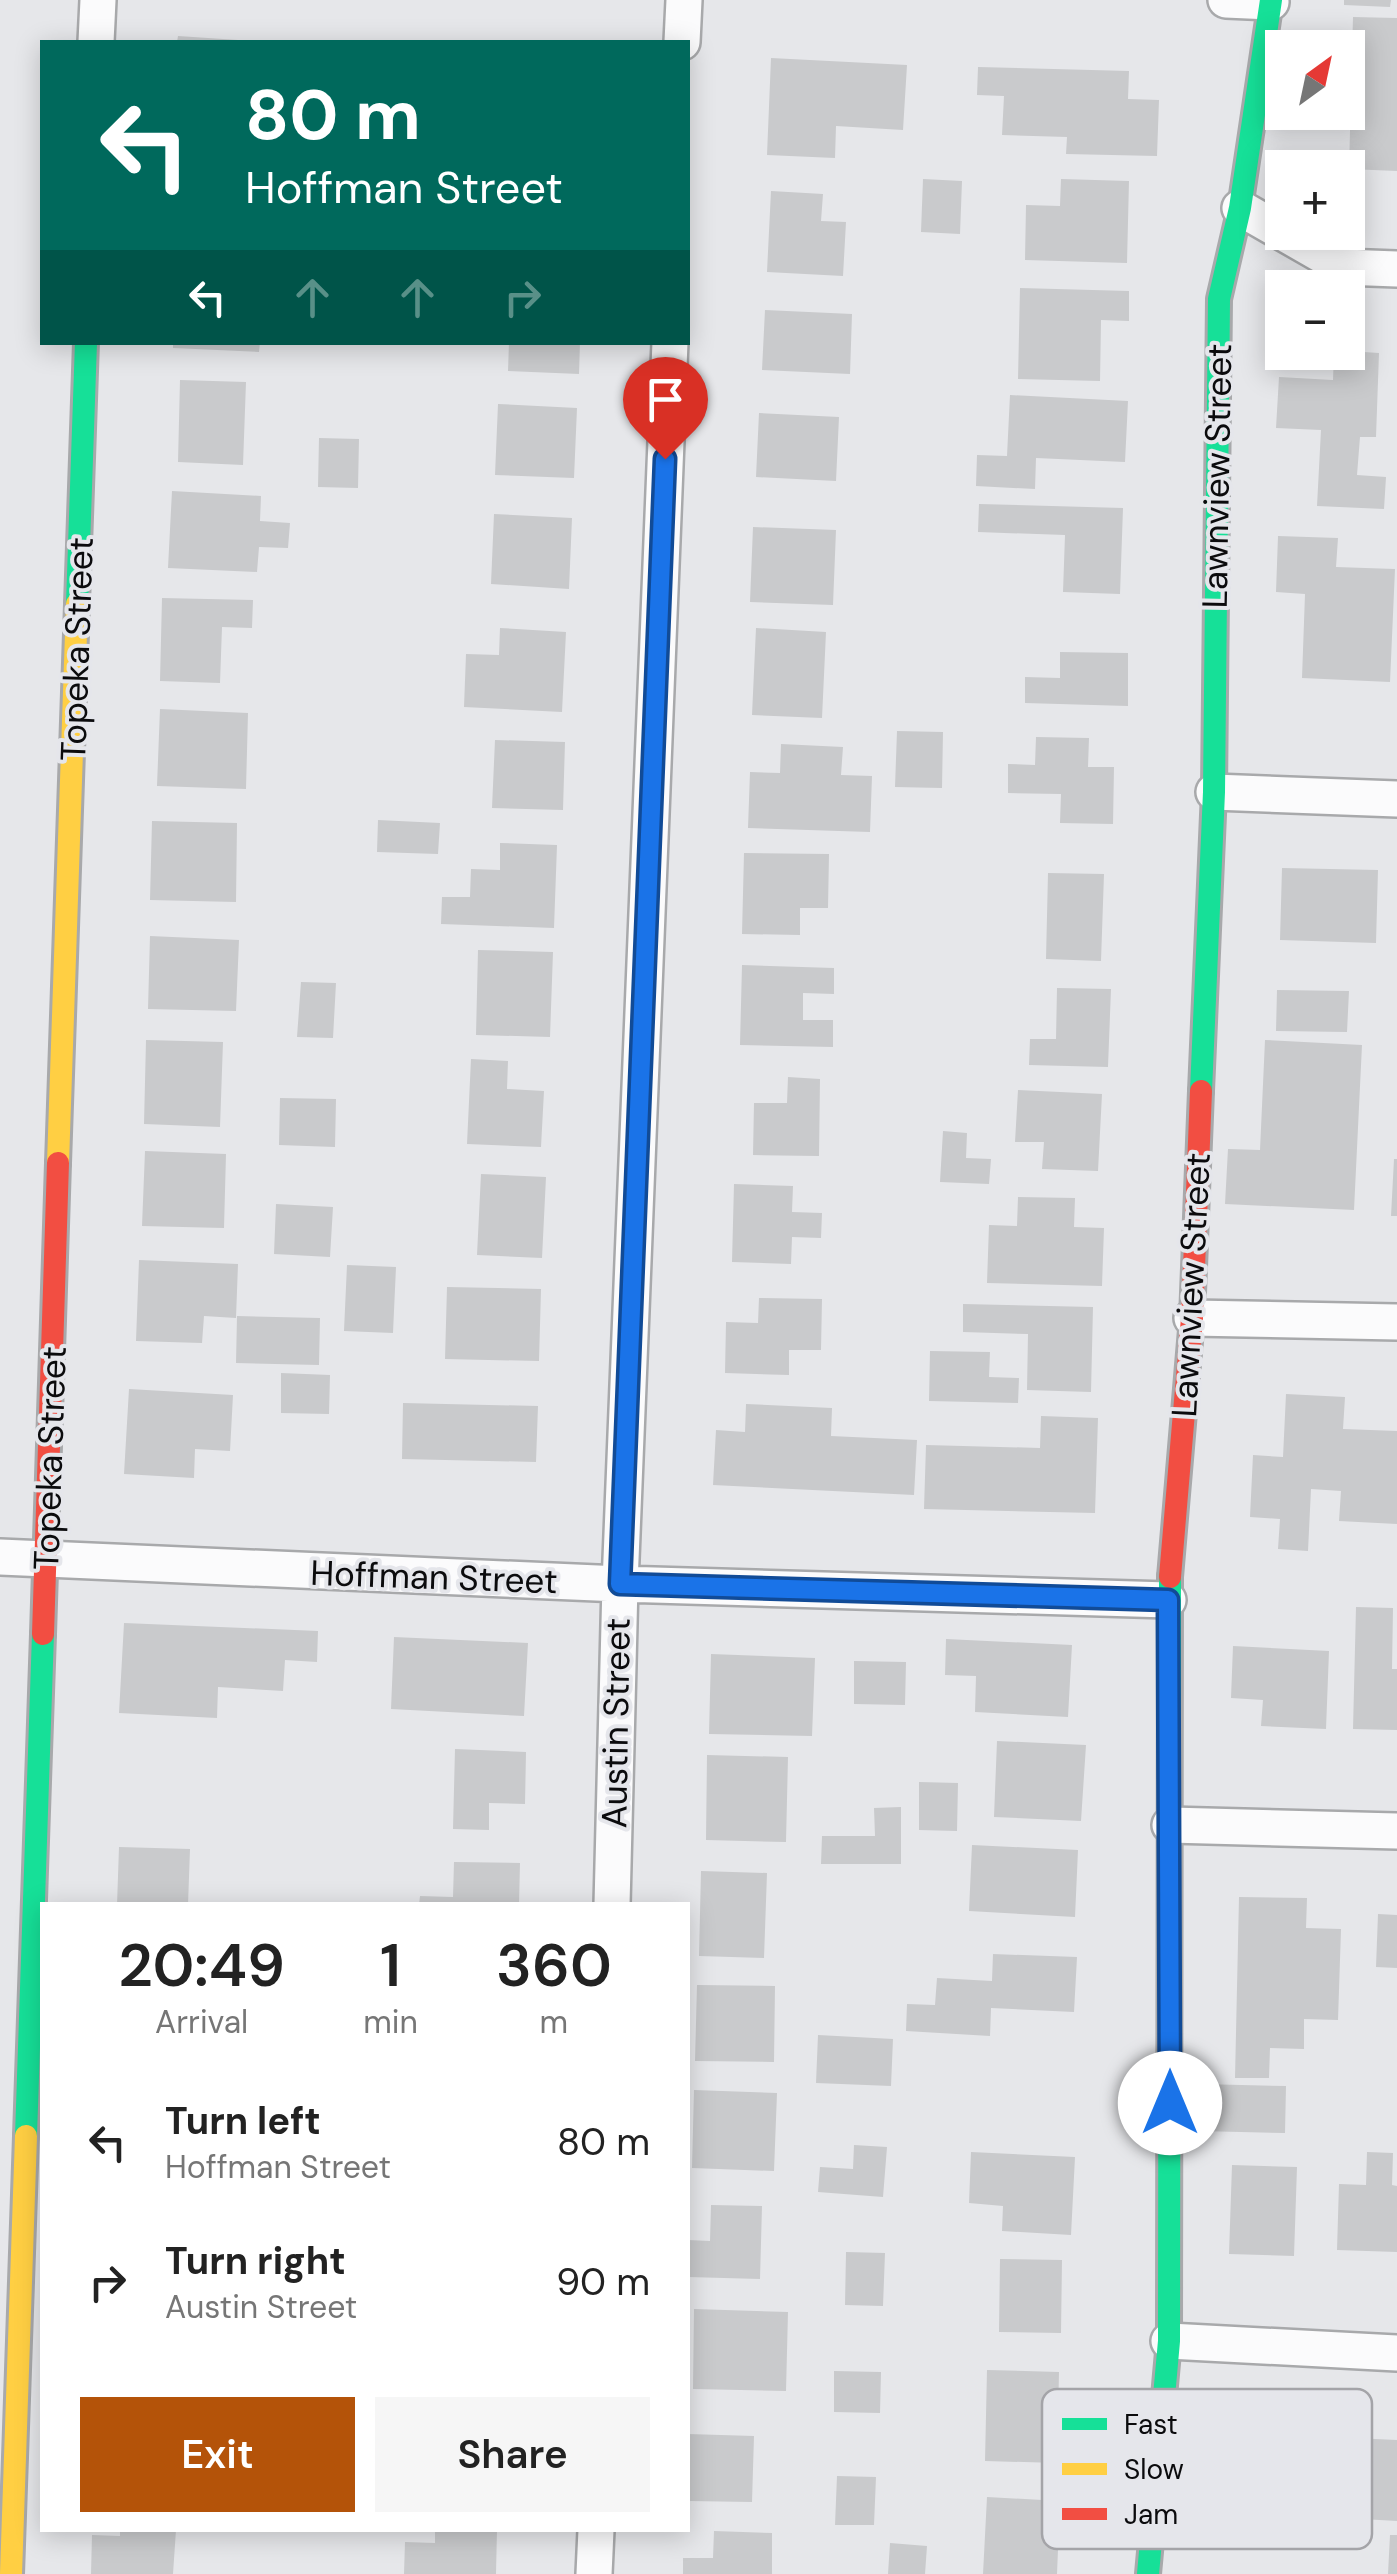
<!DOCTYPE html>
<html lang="en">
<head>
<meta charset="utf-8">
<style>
  :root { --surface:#fff; --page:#f6f6f6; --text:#222; --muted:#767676; --accent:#b45309 }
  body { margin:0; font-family:"DM Sans",sans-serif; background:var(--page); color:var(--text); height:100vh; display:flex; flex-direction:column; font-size:38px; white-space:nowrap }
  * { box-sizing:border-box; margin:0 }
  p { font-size:32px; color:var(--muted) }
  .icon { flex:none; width:55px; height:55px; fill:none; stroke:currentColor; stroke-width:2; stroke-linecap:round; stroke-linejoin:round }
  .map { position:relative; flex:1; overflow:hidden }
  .sheet { position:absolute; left:40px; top:1902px; width:650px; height:630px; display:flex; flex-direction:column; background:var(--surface); border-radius:0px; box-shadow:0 5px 25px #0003 }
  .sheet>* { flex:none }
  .hud { position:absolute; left:40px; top:40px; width:650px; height:305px; border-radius:0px; box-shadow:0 5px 25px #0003; background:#00695c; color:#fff; overflow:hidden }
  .needle { width:65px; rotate:33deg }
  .fabs { position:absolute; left:1265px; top:30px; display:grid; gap:20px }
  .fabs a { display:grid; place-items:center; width:100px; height:100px; border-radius:0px; background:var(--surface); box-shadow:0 5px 25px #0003; font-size:50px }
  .pin { position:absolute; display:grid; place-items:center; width:85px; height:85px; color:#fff; margin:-102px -42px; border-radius:50% 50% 50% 0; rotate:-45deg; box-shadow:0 0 10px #0007 }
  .pin .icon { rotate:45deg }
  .me { position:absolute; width:110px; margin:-55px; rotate:0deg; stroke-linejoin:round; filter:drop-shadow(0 0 8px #0008) }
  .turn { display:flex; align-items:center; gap:35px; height:210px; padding:0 40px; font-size:45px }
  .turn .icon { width:130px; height:130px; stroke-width:2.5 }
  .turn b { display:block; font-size:70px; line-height:85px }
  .lanes { display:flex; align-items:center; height:95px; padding:0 40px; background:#0003; justify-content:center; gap:50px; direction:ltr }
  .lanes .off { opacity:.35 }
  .eta { display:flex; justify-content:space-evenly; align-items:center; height:170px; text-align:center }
  .eta b { font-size:60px; font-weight:600; line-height:70px }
  .button { display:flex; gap:20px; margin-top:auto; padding:20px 40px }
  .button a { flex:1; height:115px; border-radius:0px; background:var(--accent); color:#fff; font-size:40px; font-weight:600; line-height:115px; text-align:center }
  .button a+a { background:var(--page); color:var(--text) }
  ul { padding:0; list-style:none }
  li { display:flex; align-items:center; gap:30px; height:140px; padding:0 40px }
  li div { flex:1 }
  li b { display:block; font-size:38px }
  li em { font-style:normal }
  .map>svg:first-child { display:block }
</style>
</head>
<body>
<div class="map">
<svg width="1397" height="2574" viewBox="0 0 1397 2574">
  <rect width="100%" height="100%" fill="#e6e7ea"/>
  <!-- building -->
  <path fill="#c9cacc" d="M1344,0H1391L1390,7L1344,5Z
    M1353,17L1397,18V171L1349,169Z
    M178,36L238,40V42H177Z
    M771,58L907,65L903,130L836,126L835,158L767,155Z
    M978,67L1129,71L1128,99L1159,100L1157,156L1066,154L1067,137L1002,135L1004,96L977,95Z
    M923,179L962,181L960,234L921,232Z
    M1061,179L1129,181L1127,263L1025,260L1026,205L1060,206Z
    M771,191L823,194L821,221L846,222L843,276L767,272Z
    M1020,288L1129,291V321L1101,320L1100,381L1018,379Z
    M765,310L852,314L850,374L762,370Z
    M173,342H260L259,352L173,348Z
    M509,342H580L579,374L508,371Z
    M1348,351L1379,353L1376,437H1360L1357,475L1386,477L1384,509L1317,506L1321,430L1276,428L1279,377L1333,380L1334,352Z
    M180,380L246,382L243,465L178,462Z
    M1010,395L1128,401L1125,462L1036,458L1035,489L976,486L977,455L1007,456Z
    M498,404L577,408L574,478L495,475Z
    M759,413L839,417L836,481L756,477Z
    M319,438L359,439L358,488L318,487Z
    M172,491L261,496L260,521L290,523L288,548L259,547L257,572L168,568Z
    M979,504L1123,508L1120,594L1063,592L1065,535L978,532Z
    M494,514L572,518L569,589L491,584Z
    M753,527L836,530L833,605L750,602Z
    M1278,536L1338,538L1336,567L1395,569L1390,682L1302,678L1305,594L1276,592Z
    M162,598L253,600L252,628L222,627L220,683L160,681Z
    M500,628L566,632L562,712L464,707L466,654L499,655Z
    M756,628L826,632L822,718L752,715Z
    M1060,652L1128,653V706L1025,703V677L1060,678Z
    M160,709L248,713L246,789L157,786Z
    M897,731L943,732L942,788L895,787Z
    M1036,737L1089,738L1088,767H1114L1113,824L1060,823L1061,794L1008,793V764L1035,765Z
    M495,740L565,742L563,810L492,808Z
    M781,744L843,747L841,775L872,776L870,832L748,828L750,772L780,773Z
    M378,820L440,823L438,854L377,852Z
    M152,821L237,823L236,902L150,900Z
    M500,843L557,845L554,928L441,924L442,897H470L471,869L500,870Z
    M744,853L829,854L828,908H800V935L742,934Z
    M1282,868L1378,870L1376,943L1280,940Z
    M1048,873L1104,874L1101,961L1046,959Z
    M150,936L239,940L236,1011L148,1009Z
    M478,950L553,952L550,1037L476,1035Z
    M742,965L834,968V994L803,993V1020H833V1047L740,1045Z
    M301,982L336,983L333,1038L297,1037Z
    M1057,988L1111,989L1108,1067L1029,1065L1030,1039H1056Z
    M1277,990L1349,991L1347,1032L1276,1031Z
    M146,1040L223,1042L220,1127L144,1124Z
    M1265,1040L1362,1045L1354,1210L1225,1204L1228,1149L1260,1150Z
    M471,1059L508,1061L507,1089L544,1091L541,1147L467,1144Z
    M788,1077L820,1079L819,1156L753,1155L754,1103H787Z
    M1018,1090L1102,1094L1098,1171L1042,1169L1044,1142H1015Z
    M280,1098L336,1099L335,1147L279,1145Z
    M943,1131L967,1133L966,1158L991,1159L989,1184L940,1182Z
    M145,1151L226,1154L224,1228L142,1226Z
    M1394,1159H1397V1216H1391Z
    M481,1174L546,1177L542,1258L477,1255Z
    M734,1184L793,1186L792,1212L822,1213L821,1238L792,1237L791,1264L732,1262Z
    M1018,1197L1075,1198L1074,1227L1104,1228L1102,1286L987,1283L989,1225L1017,1226Z
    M276,1204L333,1207L330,1257L274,1254Z
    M139,1260L238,1264L236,1318L204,1316L202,1343L136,1341Z
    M347,1265L396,1267L393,1333L344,1331Z
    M447,1287L541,1289L539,1361L445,1359Z
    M759,1298L822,1299L821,1350H789V1375L725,1373L726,1322L758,1323Z
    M963,1304L1093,1307L1091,1392L1027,1390L1028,1334L963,1332Z
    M237,1316L320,1318L319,1365L236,1363Z
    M930,1351L990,1352L989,1377L1019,1378L1018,1403L929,1401Z
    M281,1373L330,1375L329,1414L281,1413Z
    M129,1389L233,1395L230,1451L195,1449L194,1478L124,1474Z
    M1286,1394L1345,1397L1343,1429L1397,1431V1524L1339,1521L1341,1491L1311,1489L1308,1551L1278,1549L1280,1519L1250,1517L1253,1455L1283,1457Z
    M403,1403L538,1406L536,1462L402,1459Z
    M746,1404L832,1408L831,1436L917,1440L914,1495L713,1485L716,1430L745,1432Z
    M1041,1416L1098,1418L1095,1513L924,1509L926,1445L1040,1448Z
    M1356,1607L1393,1608L1392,1669H1397V1730L1353,1729Z
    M124,1623L318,1631L317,1662L285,1660L283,1691L218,1687L217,1718L119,1713Z
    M394,1637L528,1643L524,1716L391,1709Z
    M946,1639L1072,1645L1068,1717L975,1712L976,1676L945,1675Z
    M1233,1646L1329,1651L1326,1729L1261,1726L1263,1700L1231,1698Z
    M711,1654L815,1658L812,1736L709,1734Z
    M854,1661L906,1662L905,1705L854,1704Z
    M997,1741L1086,1745L1081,1821L994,1817Z
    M455,1749L526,1752L525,1804L489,1803V1830L453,1829Z
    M707,1755L788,1757L786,1842L706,1840Z
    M919,1782L958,1783L957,1831L919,1830Z
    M901,1807V1864H821L822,1836H875L874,1808Z
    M972,1845L1078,1850L1075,1917L969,1911Z
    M119,1847L190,1849L188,1905H117Z
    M454,1862L520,1863L519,1905H419L420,1896L453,1897Z
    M701,1871L767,1873L764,1958L699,1956Z
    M1239,1897L1307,1898L1306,1928L1341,1929L1338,2020L1304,2019V2049L1270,2048L1269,2078H1235Z
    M1378,1914L1397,1915V1968L1376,1967Z
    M993,1954L1077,1957L1074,2012L991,2008L990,2036L906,2031L907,2004L935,2005L937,1978L992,1981Z
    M697,1985L775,1986L774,2062L695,2061Z
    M818,2035L893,2039L891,2086L816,2083Z
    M1200,2084L1286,2086L1285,2133L1199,2131Z
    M694,2090L777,2093L774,2171L692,2168Z
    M854,2145L887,2147L883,2197L818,2192L820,2167L853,2169Z
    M971,2152L1075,2157L1071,2235L1002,2231L1003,2206L969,2203Z
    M1367,2152L1393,2153L1392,2185L1397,2186V2252L1337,2250L1339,2184L1366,2185Z
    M1232,2165L1297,2167L1294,2256L1229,2254Z
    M711,2205L762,2206L760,2279L688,2277V2240L710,2241Z
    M846,2252L885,2253L883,2306L845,2305Z
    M1000,2259L1062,2260L1061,2333L999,2332Z
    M694,2309L788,2312L786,2391L693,2389Z
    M987,2370L1059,2372L1057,2463L985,2461Z
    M834,2371L881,2372L880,2413L834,2412Z
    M688,2434L754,2436L752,2502L688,2501Z
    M1331,2437L1397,2440V2521L1327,2517Z
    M837,2476L876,2477L874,2525H835Z
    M987,2497L1060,2501L1057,2574H983Z
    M120,2530H176L173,2574H91L92,2535L120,2536Z
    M435,2530H497L496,2574H404L405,2542L435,2543Z
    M714,2531L772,2533V2574H683V2558H713Z
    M1390,2535H1397V2574H1388Z
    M890,2543L927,2546L925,2574H888Z"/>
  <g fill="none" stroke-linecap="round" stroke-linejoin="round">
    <defs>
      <path id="street" d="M1226,0L1271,2
        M96,42L98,0
        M682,42L684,0
        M1240,208L1343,267L1397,269
        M1214,792L1397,799
        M1192,1318L1397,1322
        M0,1557L620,1584L1168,1600
        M1170,1825L1397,1831
        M612,1905L620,1584L670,342
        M1169,2341L1397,2353
        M594,2574L596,2530"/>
      <path id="fast" d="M77,604L86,342
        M1201,1091L1214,792L1219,299L1240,208L1271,0
        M26,2136L43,1634
        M1148,2574L1169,2341L1170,1577"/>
      <path id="slow" d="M58,1163L77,604
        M11,2574L26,2136"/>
      <path id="jam" d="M1170,1577L1192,1318L1201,1091
        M43,1634L58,1163"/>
    </defs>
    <!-- street casing -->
    <use href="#street" stroke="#a8a9ab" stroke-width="40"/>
    <!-- fast casing -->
    <use href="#fast" stroke="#a8a9ab" stroke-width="28"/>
    <!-- slow casing -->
    <use href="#slow" stroke="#a8a9ab" stroke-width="28"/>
    <!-- jam casing -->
    <use href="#jam" stroke="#a8a9ab" stroke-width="28"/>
    <!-- street -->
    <use href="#street" stroke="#fbfbfc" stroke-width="35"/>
    <!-- fast -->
    <use href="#fast" stroke="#16e098" stroke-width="22"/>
    <!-- slow -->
    <use href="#slow" stroke="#ffcf43" stroke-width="22"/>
    <!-- jam -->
    <use href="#jam" stroke="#f24e42" stroke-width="22"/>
  </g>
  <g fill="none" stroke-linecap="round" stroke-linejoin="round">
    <defs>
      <path id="route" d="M665,459L620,1584L1168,1600L1170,2103"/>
    </defs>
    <!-- route casing -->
    <use href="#route" stroke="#114b97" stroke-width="25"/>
    <!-- route -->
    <use href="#route" stroke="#1a73e8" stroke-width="18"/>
  </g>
  <g text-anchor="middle" stroke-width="8" stroke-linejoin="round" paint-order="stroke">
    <!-- street labels -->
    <g font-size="35" fill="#0b0b0d" stroke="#e5e6eb">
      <text transform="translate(1217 476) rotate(-89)" y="12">Lawnview Street</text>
      <text transform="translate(77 649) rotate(-88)" y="12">Topeka Street</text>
      <text transform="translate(1191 1285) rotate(-87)" y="12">Lawnview Street</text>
      <text transform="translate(50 1458) rotate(-88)" y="12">Topeka Street</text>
      <text transform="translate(434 1577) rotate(2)" y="12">Hoffman Street</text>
      <text transform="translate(616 1723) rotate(-89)" y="12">Austin Street</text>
    </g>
  </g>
  <!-- legend -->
  <rect x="1042" y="2389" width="330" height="160" rx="15" fill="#e5e6eb" stroke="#a4a4a8" stroke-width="2.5"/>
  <rect x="1062" y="2418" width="45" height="12" fill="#16e098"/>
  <rect x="1062" y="2463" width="45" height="12" fill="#ffcf43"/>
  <rect x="1062" y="2508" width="45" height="12" fill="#f24e42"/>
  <g font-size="28" fill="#0b0b0d">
    <text x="1124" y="2434">Fast</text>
    <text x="1124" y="2479">Slow</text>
    <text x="1124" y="2524">Jam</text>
  </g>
</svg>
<div class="fabs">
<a><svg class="needle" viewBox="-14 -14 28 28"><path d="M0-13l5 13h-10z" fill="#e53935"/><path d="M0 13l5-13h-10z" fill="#767676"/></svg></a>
<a>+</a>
<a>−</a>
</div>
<div class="pin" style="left:665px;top:459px;background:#d93025"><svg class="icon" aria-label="arrive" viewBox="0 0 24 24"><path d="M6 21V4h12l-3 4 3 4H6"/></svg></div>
<svg class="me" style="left:1170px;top:2103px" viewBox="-20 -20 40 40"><circle r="19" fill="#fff"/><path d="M0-13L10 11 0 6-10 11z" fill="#1a73e8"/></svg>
<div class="hud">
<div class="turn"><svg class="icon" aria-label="left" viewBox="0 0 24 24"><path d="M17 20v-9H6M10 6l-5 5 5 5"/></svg><div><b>80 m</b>Hoffman Street</div></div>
<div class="lanes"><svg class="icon" aria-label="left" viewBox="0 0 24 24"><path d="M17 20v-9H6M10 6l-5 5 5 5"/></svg><svg class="icon off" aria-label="ahead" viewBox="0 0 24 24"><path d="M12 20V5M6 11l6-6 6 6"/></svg><svg class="icon off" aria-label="ahead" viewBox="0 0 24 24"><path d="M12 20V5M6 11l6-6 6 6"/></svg><svg class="icon off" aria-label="right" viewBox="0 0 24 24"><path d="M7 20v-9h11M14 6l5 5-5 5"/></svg></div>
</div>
<section class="sheet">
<div class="eta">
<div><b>20:49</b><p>Arrival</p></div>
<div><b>1</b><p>min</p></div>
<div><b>360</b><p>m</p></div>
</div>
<ul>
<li><svg class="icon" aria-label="left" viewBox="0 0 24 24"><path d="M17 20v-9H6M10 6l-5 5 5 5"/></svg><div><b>Turn left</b><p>Hoffman Street</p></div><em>80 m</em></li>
<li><svg class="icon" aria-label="right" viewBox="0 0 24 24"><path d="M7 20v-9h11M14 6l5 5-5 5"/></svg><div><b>Turn right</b><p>Austin Street</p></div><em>90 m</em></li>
</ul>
<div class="button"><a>Exit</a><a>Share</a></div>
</section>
</div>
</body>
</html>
